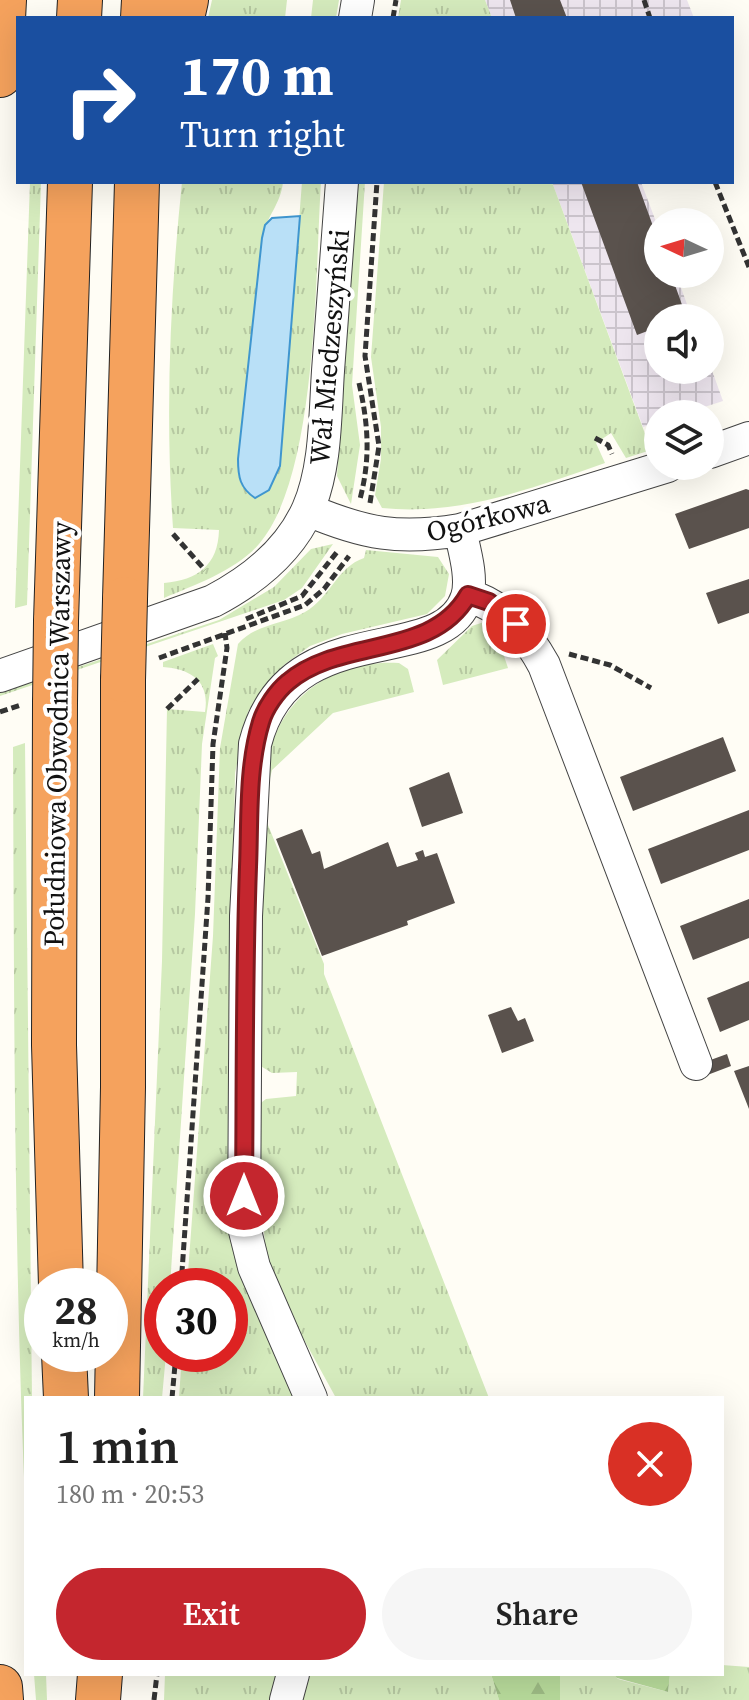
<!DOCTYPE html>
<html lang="en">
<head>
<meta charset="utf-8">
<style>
  :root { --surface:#fff; --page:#f6f6f6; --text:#222; --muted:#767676; --accent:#c4262e }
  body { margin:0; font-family:"Source Serif 4",serif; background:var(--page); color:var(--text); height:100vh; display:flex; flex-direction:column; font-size:30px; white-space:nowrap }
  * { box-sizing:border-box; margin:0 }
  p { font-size:26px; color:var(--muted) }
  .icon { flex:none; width:44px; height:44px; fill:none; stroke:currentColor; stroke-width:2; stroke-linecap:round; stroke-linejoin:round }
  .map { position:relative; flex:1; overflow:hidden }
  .panel { position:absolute; left:24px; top:1396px; width:700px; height:280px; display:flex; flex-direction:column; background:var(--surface); border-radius:0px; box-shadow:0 8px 32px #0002 }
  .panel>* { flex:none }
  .guide { position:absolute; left:16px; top:16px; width:718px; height:168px; border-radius:0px; box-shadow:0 8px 32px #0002; background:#1a4fa0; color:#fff; overflow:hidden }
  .needle { width:52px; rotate:274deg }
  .controls { position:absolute; left:644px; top:208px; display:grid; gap:16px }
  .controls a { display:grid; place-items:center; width:80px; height:80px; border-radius:50%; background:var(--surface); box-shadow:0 8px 32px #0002; font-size:40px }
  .speed { position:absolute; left:24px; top:1268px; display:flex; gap:16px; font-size:40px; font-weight:700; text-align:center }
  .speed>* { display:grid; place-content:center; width:104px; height:104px; border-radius:50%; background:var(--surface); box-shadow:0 8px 32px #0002; line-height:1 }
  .speed small { font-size:20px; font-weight:400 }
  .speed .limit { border:12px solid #d22; background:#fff; color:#111 }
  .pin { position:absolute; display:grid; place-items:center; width:68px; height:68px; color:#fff; margin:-34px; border:4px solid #fff; border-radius:50%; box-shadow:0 2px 8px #0007 }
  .me { position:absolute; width:88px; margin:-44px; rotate:0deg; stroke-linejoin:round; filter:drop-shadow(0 0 6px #0008) }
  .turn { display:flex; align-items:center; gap:28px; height:168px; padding:0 32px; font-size:36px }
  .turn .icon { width:104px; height:104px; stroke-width:2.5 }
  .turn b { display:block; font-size:56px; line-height:68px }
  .round { display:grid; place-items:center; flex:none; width:84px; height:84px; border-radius:42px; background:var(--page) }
  .summary { display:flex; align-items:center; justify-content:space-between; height:136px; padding:0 32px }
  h1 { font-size:48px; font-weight:600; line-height:60px }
  .button { display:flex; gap:16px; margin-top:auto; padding:16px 32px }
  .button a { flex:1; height:92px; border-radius:48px; background:var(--accent); color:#fff; font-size:32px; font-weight:600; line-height:92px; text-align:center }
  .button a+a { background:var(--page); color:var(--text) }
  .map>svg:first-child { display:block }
</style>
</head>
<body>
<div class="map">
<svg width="749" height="1700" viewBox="0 0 749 1700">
  <defs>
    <pattern id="industrial-grid" width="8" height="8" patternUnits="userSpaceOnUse" patternTransform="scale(2)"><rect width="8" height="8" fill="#eee6ef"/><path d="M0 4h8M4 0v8" fill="none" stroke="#cbc4cc"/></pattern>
    <pattern id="grass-tufts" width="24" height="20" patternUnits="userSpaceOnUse" patternTransform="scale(2)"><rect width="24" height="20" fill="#d5ebbd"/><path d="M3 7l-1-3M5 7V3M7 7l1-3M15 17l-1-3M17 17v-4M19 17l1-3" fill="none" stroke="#b6c8a1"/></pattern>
    <pattern id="forest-firs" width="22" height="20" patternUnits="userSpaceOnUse" patternTransform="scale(2)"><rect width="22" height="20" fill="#b9dc9c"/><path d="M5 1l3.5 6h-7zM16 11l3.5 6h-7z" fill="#9ebc85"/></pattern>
  </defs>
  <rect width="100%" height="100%" fill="#fffdf5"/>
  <!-- industrial -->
  <path fill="url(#industrial-grid)" d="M485,0H687L694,18H492Z
    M552,182H641L658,227V274H676L692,318H658V370H710V365L723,401L683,414H658V422L643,427Z"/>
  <!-- grass -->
  <path fill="url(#grass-tufts)" d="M212,0H287L285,18H208Z
    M313,0H339L336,18H311Z
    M401,0H485L492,18H398Z
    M30,182H41L27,605L15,608Z
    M182,182H283C281,204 266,217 262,238L238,459C238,477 240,488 255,498L280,466L302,182H321C315,274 318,475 259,544C237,570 195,585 164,598V583C198,580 218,565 219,530L173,528C165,414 170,296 182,182Z
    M357,182H365L352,385L360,445L351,504L337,476Z
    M384,182H552L651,450L626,458L611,433L596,443L605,463C533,488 460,516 382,508L375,495L381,459V427L371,357Z
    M333,544L302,588L284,600L0,696V693L219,620L274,587L311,549Z
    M366,550L438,557L449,574L445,596L427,614L342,634L310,646L285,664L261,690L248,712L235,773L228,1193L299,1398H179L182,1354H230V1286H187L213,936L220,748L238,644C255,624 282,625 305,612C330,598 337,567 364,558Z
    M484,622L497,635L508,668L443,685L437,660L472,626Z
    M213,644L218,656L215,658L202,744L195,914L170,1286H162V1354H166L162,1398H143L162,961L167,709L205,712C210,682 192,669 163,667V662Z
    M399,663L408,669L414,692L333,713L272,770L264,803C266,787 265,769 269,754C284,693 338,659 399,663Z
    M25,743L32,1398H26V1524C14,1265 14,1006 13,747Z
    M262,810L324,964V974L489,1398H336L280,1296L265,1249L258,1105L266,1099L296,1096L297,1072L272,1073L259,1065Z
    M722,1665L749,1667V1700H560V1674H613L618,1679L668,1692L670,1674H722Z
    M34,1674H46L47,1700H36Z
    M165,1674H280L273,1700H164Z
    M308,1674H491L499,1700H300Z"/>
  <!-- forest -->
  <path fill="url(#forest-firs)" d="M491,1674H560V1700H499Z
    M613,1674H670L668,1692L617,1678Z"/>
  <!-- water -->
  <path fill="#b9e0f7" stroke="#3f96cf" stroke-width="2" d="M300,216L280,466L269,490L255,498C240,488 238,477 238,459L262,238L265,225L272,218Z"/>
  <!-- building -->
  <path fill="#5a524d" d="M510,0H560L567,18H516Z
    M581,182H637L658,240V274H671L686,316L658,318V327L637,335Z
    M746,489L749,490V528L689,549L675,514Z
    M749,579V613L718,624L706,593Z
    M723,737L736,771L633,811L620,777Z
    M449,772L463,813L422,827L409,788Z
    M749,810V850L661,884L648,849Z
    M302,829L312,854L320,851L324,869L388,842L397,867L418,860L415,853L423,850L425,857L437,853L455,903L407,921L408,925L322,956L276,839Z
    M749,899V938L693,960L680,926Z
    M749,981V1020L720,1032L707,998Z
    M511,1007L518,1021L525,1018L534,1041L502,1053L488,1015Z
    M727,1054L731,1066L710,1074L705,1062Z
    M749,1066V1109L734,1071Z"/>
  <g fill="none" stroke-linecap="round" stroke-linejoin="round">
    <defs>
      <path id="minor" d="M355,18L358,0
        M710,452L749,438
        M308,510C365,534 399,540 460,530L668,466
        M468,595C504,607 526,632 544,665L696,1064
        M0,676L213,601C253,580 289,552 308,509C326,468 325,416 328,371C333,308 337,245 342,182
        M311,1398L254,1267L244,1227L246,916L255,744C289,610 443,672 467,597C473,578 464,549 460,530
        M286,1700L293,1674"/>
      <path id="highway" d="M79,18L80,0
        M143,18L144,0
        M182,18L186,0
        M0,75L4,0
        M125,599L137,182
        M56,621L70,182
        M55,703L54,1045L61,1286
        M64,1354L66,1398
        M117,1398L123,1087V680
        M0,1687L1,1700
        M98,1700L100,1674"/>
    </defs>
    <!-- minor casing -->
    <use href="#minor" stroke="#444" stroke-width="34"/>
    <!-- highway casing -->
    <use href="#highway" stroke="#222" stroke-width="46"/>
    <!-- path -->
    <path stroke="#333" stroke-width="5" stroke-dasharray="8 4" stroke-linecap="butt" d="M644,0L650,18
      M393,18L396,0
      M715,182L749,267
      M359,383C368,423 371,457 360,499
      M595,438L608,445L612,454
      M370,503L379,446L365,356L377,182
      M173,534L205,570
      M246,619L302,596L337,552
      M569,654L610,665L651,688
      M159,658L305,605L324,589L349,556
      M167,709L198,679
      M0,712L21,705
      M181,1286L208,898L213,744L227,648L225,633
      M172,1398L176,1354
      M154,1700L157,1674"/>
    <!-- minor -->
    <use href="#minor" stroke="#fff" stroke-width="32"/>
    <!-- highway -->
    <use href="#highway" stroke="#f5a25d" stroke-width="44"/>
    <defs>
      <path id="highway-bridge" d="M123,680L125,599
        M55,703L56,621"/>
    </defs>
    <!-- highway-bridge casing -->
    <use href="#highway-bridge" stroke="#222" stroke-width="46" stroke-linecap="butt"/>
    <!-- highway-bridge -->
    <use href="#highway-bridge" stroke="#f5a25d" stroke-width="44"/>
  </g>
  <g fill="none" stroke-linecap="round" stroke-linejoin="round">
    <defs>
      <path id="route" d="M244,1196C245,1086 244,977 248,867C250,820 247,768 261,722C265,708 277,691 288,682C340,637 432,659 468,595L489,602L516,624"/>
    </defs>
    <!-- route casing -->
    <use href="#route" stroke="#7f191e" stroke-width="20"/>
    <!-- route -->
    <use href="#route" stroke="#c4262e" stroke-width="14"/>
  </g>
  <g text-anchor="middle" stroke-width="8" stroke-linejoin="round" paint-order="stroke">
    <!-- street labels -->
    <g font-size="28" fill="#111" stroke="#fff">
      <text transform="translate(329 347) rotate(-85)" y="10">Wał Miedzeszyński</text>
      <text transform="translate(488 517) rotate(-14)" y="10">Ogórkowa</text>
      <text transform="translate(57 734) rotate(-89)" y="10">Południowa Obwodnica Warszawy</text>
    </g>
  </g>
</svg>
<div class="controls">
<a><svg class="needle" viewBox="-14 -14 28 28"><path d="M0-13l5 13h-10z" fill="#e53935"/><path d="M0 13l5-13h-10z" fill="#767676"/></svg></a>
<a><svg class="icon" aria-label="sound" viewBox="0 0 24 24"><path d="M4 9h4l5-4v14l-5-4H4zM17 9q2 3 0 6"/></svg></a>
<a><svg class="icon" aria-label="layers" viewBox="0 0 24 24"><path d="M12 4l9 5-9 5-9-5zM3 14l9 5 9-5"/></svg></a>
</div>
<div class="speed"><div>28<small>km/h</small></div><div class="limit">30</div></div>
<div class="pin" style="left:516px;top:624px;background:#d93025"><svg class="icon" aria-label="arrive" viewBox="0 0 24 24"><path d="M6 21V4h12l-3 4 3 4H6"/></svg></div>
<svg class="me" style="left:244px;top:1196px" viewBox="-20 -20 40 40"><circle r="17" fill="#c4262e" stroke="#fff" stroke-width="3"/><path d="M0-11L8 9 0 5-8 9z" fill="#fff"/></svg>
<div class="guide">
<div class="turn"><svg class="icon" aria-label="right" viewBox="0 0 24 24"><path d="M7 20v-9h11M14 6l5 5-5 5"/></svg><div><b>170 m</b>Turn right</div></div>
</div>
<section class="panel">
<div class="summary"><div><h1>1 min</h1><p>180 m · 20:53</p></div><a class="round" style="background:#d93025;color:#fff"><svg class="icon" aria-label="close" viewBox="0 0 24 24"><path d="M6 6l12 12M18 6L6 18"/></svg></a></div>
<div class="button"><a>Exit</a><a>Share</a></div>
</section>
</div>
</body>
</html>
